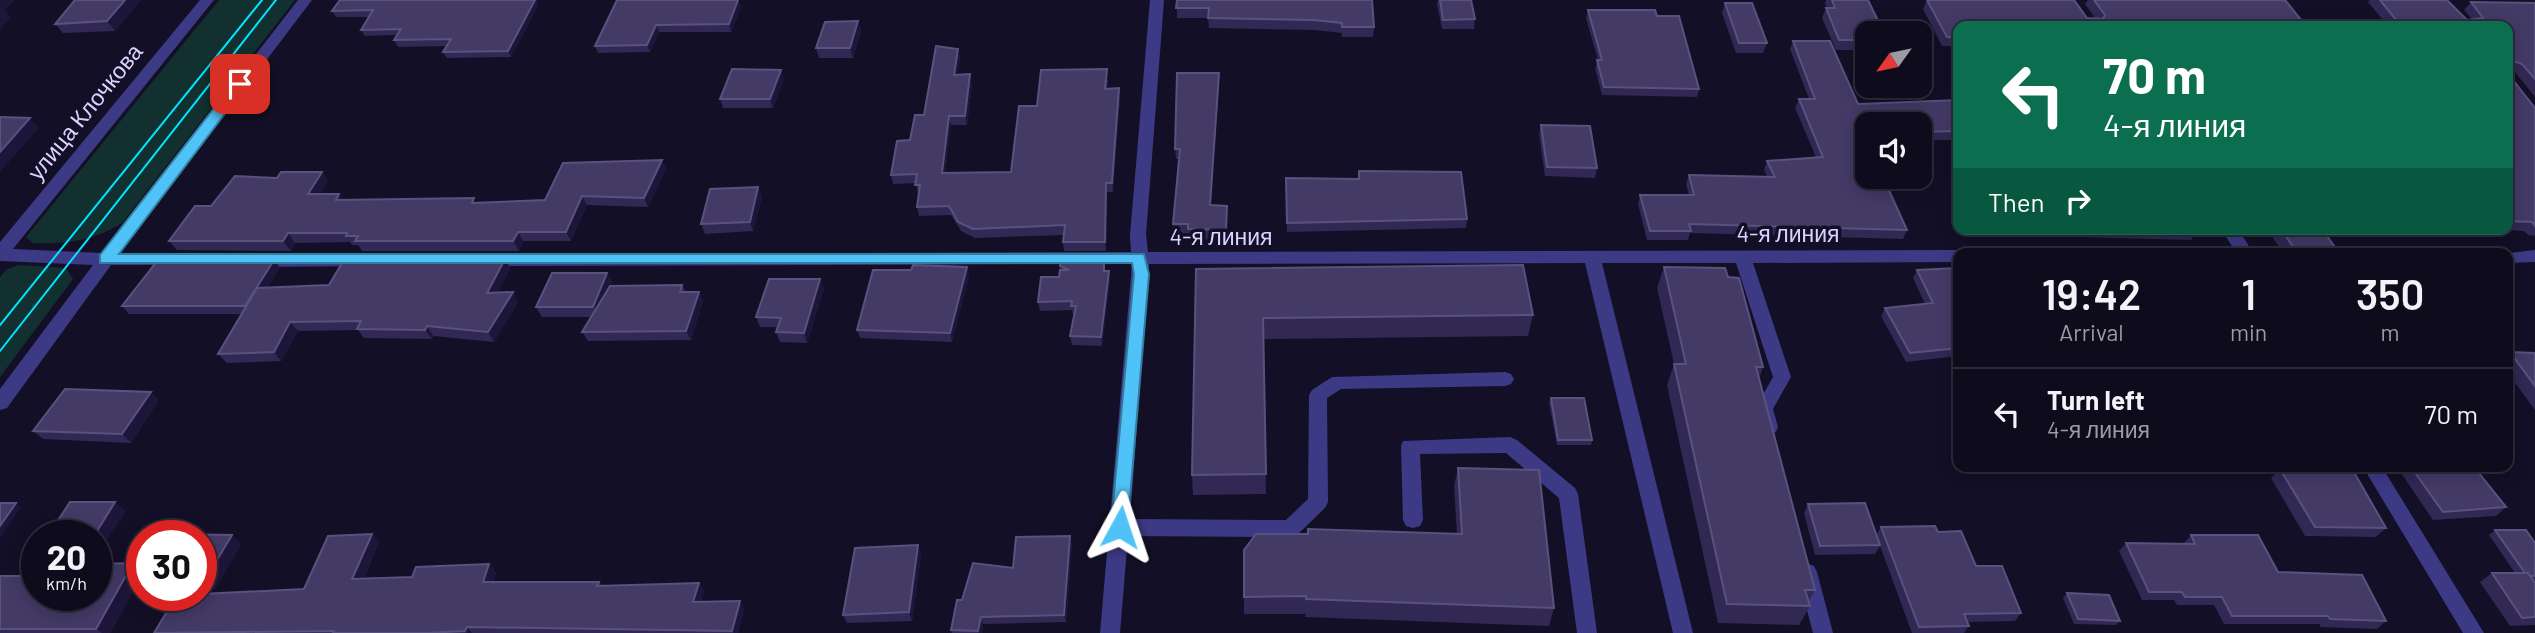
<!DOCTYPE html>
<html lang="en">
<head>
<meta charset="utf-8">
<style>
  :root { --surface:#0e0b1c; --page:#1c1929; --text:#f1f3f6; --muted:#9b9ba3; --line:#2e2b3b }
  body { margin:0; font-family:Barlow,sans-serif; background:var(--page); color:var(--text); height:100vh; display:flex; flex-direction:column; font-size:26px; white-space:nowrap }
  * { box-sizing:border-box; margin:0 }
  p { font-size:23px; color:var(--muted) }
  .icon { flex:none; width:38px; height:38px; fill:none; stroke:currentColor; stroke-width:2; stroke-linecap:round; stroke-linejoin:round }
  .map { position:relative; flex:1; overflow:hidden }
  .sheet { position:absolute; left:1953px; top:248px; width:560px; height:224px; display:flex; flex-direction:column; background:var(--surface); border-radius:14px; box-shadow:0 4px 18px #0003,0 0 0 2px var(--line) }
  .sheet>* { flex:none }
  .banner { position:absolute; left:1953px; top:21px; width:560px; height:214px; border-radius:14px; box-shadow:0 4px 18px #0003,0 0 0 2px var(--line); background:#0b6e4f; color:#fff; overflow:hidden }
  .needle { width:46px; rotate:237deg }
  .buttons { position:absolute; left:1855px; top:21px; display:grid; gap:14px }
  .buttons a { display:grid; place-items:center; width:77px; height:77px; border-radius:14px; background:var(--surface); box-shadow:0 4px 18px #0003,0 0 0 2px var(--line); font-size:35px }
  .speed { position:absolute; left:21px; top:520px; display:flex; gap:14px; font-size:35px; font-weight:700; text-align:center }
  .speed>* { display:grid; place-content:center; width:91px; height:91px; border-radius:50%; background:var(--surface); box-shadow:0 4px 18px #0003,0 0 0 2px var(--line); line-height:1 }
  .speed small { font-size:18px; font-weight:400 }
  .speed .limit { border:10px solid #d22; background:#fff; color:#111 }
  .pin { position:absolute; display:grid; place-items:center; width:60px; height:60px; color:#fff; margin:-30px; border-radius:14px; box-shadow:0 4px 10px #0006 }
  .me { position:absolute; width:77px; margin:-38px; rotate:5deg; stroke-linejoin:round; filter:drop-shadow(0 0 5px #0008) }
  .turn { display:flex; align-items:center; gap:24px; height:147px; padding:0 35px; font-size:32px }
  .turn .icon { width:91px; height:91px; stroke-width:2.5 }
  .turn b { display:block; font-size:49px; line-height:60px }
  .then { display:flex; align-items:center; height:66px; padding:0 35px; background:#0003; gap:14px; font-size:26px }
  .eta { display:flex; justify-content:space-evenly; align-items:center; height:119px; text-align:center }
  .eta b { font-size:42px; font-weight:600; line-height:49px }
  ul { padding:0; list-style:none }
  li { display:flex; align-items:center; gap:21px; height:91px; padding:0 35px; border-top:2px solid var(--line) }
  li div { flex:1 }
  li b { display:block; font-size:26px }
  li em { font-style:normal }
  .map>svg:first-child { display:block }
</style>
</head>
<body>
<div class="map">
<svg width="2535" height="633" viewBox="0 0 2535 633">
  <rect width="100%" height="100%" fill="#130f26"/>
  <!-- green -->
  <path fill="#12302f" d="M219,0H295L122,223C93,241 66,244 33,243L26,237Z
    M18,265L66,268L73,279L0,377V277L6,270Z"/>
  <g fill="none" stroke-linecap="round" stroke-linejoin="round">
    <!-- minor -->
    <path fill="#3d3a85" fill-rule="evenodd" d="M200,0H214L13,249L102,253L298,0H312L120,253L180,255L188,261L186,265H111L7,408L0,410V389L93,265L0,261V242Z
      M1150,0H1164L1146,235L1148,252L1958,250L1965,254H1958V262L1753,263L1791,377L1773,409L1778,427L1776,432L1769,435L1762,432L1755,409L1773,377L1736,263H1602L1693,633H1673L1585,263L1149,264L1130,519L1286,520L1308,499L1309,395L1312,390L1332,377L1505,372L1511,374L1514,379L1511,384L1505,386L1341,389L1327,398L1328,502L1325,508L1297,535L1290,537L1128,536L1120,633H1100L1132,264L481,266L473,260L481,254L1131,252L1130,235Z
      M2221,229H2238L2254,254H2237Z
      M2535,250V262L2508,263V254H2501Z
      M366,254L374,260L366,266L250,267L242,261L250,255Z
      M1510,437L1517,440L1575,488L1578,494L1597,633H1577L1559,498L1506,453L1420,454L1423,520L1420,526L1413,528L1406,526L1403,520L1401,446L1403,441Z
      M2363,467H2382L2484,633H2463Z
      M1807,563L1814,566L1817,572L1833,633H1813L1797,572L1800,566Z"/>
    <!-- tram -->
    <path stroke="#00e5ff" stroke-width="2" d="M0,325L262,0
      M0,351L276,0"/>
  </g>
  <!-- wall -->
  <path fill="#312854" d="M141,0L115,31L63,33L55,24Z
    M340,0H536L538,6L511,57L447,58L443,52L447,46L398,47L394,40L397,35L365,36L361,30L369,17H336L332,11Z
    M617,0H738L741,7L731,32H659L650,52L598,53L595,46Z
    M1177,0L1374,27L1373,37H1342V33L1314,30L1209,28L1208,18H1177Z
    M1438,0H1471L1475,19L1474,29H1442L1437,4Z
    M1826,0H1868L1867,50H1836L1822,18L1826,8H1827L1825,3Z
    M1927,0L2096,19L2085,4L2088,0H2285L2306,26H1958V46H1942L1923,9Z
    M2370,0H2447L2467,20L2472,19L2464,10L2471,2L2535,3V97L2515,72H2513V80L2535,108V236L2528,235L2524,231L2491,229H2508V26H2388L2368,2Z
    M1725,3L1767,43L1763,53H1736L1722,13Z
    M1588,10L1699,89L1697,97L1602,95L1595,68L1598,60L1586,18Z
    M858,21L861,31L853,58H819L816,48Z
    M1793,41L1858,104L1958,100V147L1955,140H1920V124H1867V177L1907,230L1903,239L1690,233L1688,240H1647L1638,204L1640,195H1689L1686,184L1689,175L1767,176L1764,170L1767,161L1816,157L1795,108L1799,99H1809L1790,49Z
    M958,49L960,58L957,75L972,84L967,125H951L945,173L1011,172L1037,106L1108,79L1107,89L1120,98L1113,192H1107L1106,251H1064L1063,242L1064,235L975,238L961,231L951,215L919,216L917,207L919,195H918L916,183L893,184L891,175L924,115Z
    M784,79L773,108H723L720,99Z
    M1219,83L1211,205L1227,206L1226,240L1188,239V234H1173V224L1179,159H1176L1175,149Z
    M1541,125L1597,168L1595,178L1545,176L1539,134Z
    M662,160L666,169L648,207L587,205L571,241H523L519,251H362L358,245H352L350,242L295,243L291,251L177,250L169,241L211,206L277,178L322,172L328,181L320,194L344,200L477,203L545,200Z
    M1286,178L1359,179L1467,219L1466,228L1287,232Z
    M758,187L762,197L753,231L705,234L701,224Z
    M2074,229H2198V230L2191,240L2078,237Z
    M2267,229H2322L2340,254H2284Z
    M505,259L510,268L498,292H513L518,302L494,342L433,336L432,339L364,338L358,330L298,331L281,361L227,363L218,354L242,314H129L122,306L274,260L280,268L267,288L329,285Z
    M1060,266L1109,271L1110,280L1102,346L1072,345L1070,336L1074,315H1073L1072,310L1040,311L1038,302L1059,277Z
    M1664,267L1728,277L1763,367L1759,379L1815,590L1809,601L1810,606L1799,625L1718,623L1667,385L1674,364L1657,288Z
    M1958,268V357V356L1906,362L1881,316L1885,308L1925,304L1913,278L1917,270Z
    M1196,269L1533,315L1528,336L1263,339L1266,494L1193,495L1192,475Z
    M607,273L612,282L611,286L682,285L686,292H699L703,301L691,340L588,341L582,332L591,317H542L536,307Z
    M969,276L952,342L860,338L857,330Z
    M820,279L824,289L807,343L780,342L776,332L778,327H760L756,317Z
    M2510,352L2535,353V410L2508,373V354Z
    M1551,398L1592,440L1591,445H1557L1549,403Z
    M159,400L131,443L43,439L33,431Z
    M2288,467H2351L2386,528L2376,537L2305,536L2271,478L2280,469H2289Z
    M2397,467H2474L2506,507L2496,516L2433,520Z
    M1458,468L1554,608L1549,626L1305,617L1306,614H1244V597L1457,534L1454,486Z
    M1808,504L1876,535L1881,527L1938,532L1976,566L2021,613L2015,621L1967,622L1969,626L1964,633H1912L1880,546L1875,554L1815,555L1804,513Z
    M2495,530L2535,543V580H2533L2535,583V625L2510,626L2480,582L2492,573H2515L2489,535Z
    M372,534L379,542L364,578L412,577L489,564L496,573L493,582H599L602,586L699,583L704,591L701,602L740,601L744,609L738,633H154L304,589Z
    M2191,535L2278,572L2386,621L2377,629L2321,627L2319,624H2224L2214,605H2177L2174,600H2142L2119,551L2126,543H2184Z
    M201,536L241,544L215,589L201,588Z
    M1072,544L1066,622L983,624L982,633H952L951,630L1013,568Z
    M921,554L912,621L847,623L843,615Z
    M133,563L142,571V576L110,633H0V576H22L37,595Z
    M2067,593L2120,621L2116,625L2074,624L2063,598Z"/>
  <!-- shaded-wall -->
  <path fill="#1d163a" d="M0,0H15L5,10L11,18L0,29Z
    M125,0H141L115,31L107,21Z
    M535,0L538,6L511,57L508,51Z
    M738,0L741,7L731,32L729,24Z
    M858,21L861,31L853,58L850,48Z
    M656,25L659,32L650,52L647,45Z
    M958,49L960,58L956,84L954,75Z
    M781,70L784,79L773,108L770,99Z
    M1219,73V83L1210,215V205Z
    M970,74L972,84L967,125L965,116Z
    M1119,88L1120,98L1113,192L1112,183Z
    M949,116L951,125L944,182L942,173Z
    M30,118L39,128L0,172V152Z
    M662,160L666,169L648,207L644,198Z
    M322,172L328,181L315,204L308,194Z
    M1106,183L1107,192L1106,251L1105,242Z
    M758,187L762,197L753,231L750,222Z
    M339,194L346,203L336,200Z
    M582,196L587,205L571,241L566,232Z
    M518,232L523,241L519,251L513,241Z
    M288,233L295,243L291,251L283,241Z
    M505,259L510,268L493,302L487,293Z
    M274,260L280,268L251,314L245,306Z
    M967,267L969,276L952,342L950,333Z
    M1109,271L1110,280L1102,346L1101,337Z
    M607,273L612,282L598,317L593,307Z
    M820,279L824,289L807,343L804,333Z
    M513,292L518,302L494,342L488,332Z
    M699,292L703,301L691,340L686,331Z
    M290,322L298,331L281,361L274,352Z
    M427,326L433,336L432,339L425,330Z
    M151,392L159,400L131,443L122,434Z
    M115,502L126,511L96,557V536H94Z
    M16,503L21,507L0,539V526Z
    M372,534L379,542L360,587L352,579Z
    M232,535L241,544L215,589L205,580Z
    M1070,536L1072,544L1066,622L1064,615Z
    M918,545L921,554L912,621L909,612Z
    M133,563L142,571V576L110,633H102L96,629Z
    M489,564L496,573L490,591L483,582Z
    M699,583L704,591L698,610L693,602Z
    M740,601L744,609L738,633H734L732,631Z
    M981,617L983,624L982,633H979L978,631Z
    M467,627L472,633H467L465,631Z"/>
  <!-- building -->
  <path fill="#433a66" stroke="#5a527e" stroke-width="2" d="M75,0H125L107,21L55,24Z
    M340,0H535L508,51L443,52L451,39L394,40L401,29L361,30L373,10L332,11Z
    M617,0H738L729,24L656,25L647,45L595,46Z
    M1177,0H1372L1374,27H1342V23L1314,20L1208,18L1209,8H1176Z
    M1440,0H1471L1475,19L1443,20Z
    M1832,0H1868L1884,33H1867V40H1839L1826,8H1835Z
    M1927,0H2074L2087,18L2103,19L2105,15L2094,0H2285L2306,26H1958V37H1947Z
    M2380,0H2447L2467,20L2483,18L2471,2L2535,3V79L2522,64L2514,61L2513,80L2535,108V226L2532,222L2508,221V130H2514L2508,122V26H2401Z
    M1725,3H1752L1767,43H1739Z
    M1588,10H1655L1657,16H1679L1699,89L1604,87L1597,60H1602Z
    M858,21L850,48H816L825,22Z
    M1793,41H1830L1858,104L1958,100V131L1920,132V124H1867V177H1883L1907,230L1689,224L1691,231H1650L1640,195H1694L1689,175L1775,177L1767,161L1823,157L1799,99H1815Z
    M936,46L958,49L954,75L970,74L965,116H949L942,173L1011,172L1019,106H1037L1041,70L1107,69L1105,89L1119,88L1112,183H1106L1105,242H1063L1065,225L973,229L958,222L949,206L917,207L920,185H915L917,174L891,175L897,141L910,140L915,115H924Z
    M732,69L781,70L770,99H720Z
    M1177,73H1219L1210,205L1227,206L1226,230L1188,229V224H1173L1180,149H1175Z
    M0,117L30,118L0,152Z
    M1541,125L1590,126L1597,168L1547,167Z
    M662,160L644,198L582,196L566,232H518L513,241H355L358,236H346L347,233H288L283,241H169L195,206H211L235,176L277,178L281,172H322L308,194H339L336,200L474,198L472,203L545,200L563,163Z
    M1359,171L1461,172L1467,219L1287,223L1286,178L1359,179Z
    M758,187L750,222L701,224L710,189Z
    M2281,229H2322L2340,254H2298Z
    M345,258L505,259L487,293L513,292L488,332L427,326L425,330L357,329L361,321L290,322L274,352L218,354L257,288L329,285Z
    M1061,259H1104V271H1109L1101,337L1070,336L1076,306H1071L1072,301L1038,302L1041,277H1059L1060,270H1069L1060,266Z
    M158,260H274L245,306H122Z
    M913,265L967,267L950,333L857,330L873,270H911Z
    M1523,265L1533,315L1263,318L1266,474L1192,475L1196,269Z
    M1664,267L1725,268L1728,277L1739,278L1763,367H1756L1815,590H1805L1810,606L1727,604L1674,364H1686Z
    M1958,268V348L1910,353L1885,308L1933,303L1917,270Z
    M552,273H607L593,307H536Z
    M769,279H820L804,333L776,332L781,318L756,317Z
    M682,285L680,292H699L686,331L582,332L610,286Z
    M2510,352L2535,353V386Z
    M65,389L151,392L122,434L33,431Z
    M1551,398H1584L1592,440H1558Z
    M2302,467H2351L2386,528L2315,527L2280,469H2303Z
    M2411,467H2474L2506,507L2443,512Z
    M1458,468L1539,470L1554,608L1306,599V596L1244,597V550L1256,534H1308V529L1462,534Z
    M70,502H115L94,536H48Z
    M0,503H16L0,526Z
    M1865,503L1880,545L1820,546L1808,504Z
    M1935,526L1938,532L1961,531L1976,566H2002L2021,613L1964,614L1969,626L1919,627L1881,527Z
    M2495,530H2526L2535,543V576H2530L2528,573H2525Z
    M173,534L232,535L205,580H201V536H172Z
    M372,534L352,579L412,577L416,567L489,564L483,582H599L597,586L699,583L693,602L740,601L732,631L467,627L465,631L427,633H333L334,631L154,633L177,595H201V594L304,589L328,536Z
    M2191,535H2258L2278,572L2362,575L2386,621L2330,619L2328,616H2232L2222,597H2185L2182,592H2149L2126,543L2195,544Z
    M1070,536L1064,615L981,617L978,631L951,630L957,600H962L973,563L1013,568L1016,537Z
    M918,545L909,612L843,615L855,548Z
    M37,553V595H96V564L133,563L96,629H0V576H22Z
    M2492,573H2528L2535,583V617L2522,618Z
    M2067,593L2109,595L2120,621L2078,619Z"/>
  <!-- route -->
  <path fill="#4fc3f7" stroke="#337fa1" stroke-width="2" d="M240,80L247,84L245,87L119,254H1144L1149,274L1127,533L1120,535L1111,527L1134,274L1132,263H100V255L235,81Z"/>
  <g text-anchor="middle" stroke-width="7" stroke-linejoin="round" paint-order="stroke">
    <!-- street labels -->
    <g font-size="23" fill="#d9d4ff" stroke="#130f26">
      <text transform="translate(85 112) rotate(-51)" y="8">улица Клочкова</text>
      <text x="1788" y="242">4-я линия</text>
      <text x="1221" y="245">4-я линия</text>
    </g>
  </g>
</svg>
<div class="buttons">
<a><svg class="needle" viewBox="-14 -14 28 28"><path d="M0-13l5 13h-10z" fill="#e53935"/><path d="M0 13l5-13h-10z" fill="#9b9ba3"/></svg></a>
<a><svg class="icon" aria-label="sound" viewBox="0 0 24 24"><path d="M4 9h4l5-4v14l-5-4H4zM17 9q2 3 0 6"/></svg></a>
</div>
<div class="speed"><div>20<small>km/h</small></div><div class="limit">30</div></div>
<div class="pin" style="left:240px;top:84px;background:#d93025"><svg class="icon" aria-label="arrive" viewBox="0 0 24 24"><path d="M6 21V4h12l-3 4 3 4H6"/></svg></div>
<svg class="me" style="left:1120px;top:527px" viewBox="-20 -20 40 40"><path d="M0-17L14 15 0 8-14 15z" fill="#4fc3f7" stroke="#fff" stroke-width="4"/></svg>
<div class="banner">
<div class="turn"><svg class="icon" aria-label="left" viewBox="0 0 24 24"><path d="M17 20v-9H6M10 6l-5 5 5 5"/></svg><div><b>70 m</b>4-я линия</div></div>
<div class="then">Then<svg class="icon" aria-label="right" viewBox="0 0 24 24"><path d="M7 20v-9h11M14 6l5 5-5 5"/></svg></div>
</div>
<section class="sheet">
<div class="eta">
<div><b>19:42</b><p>Arrival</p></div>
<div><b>1</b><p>min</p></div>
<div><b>350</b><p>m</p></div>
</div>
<ul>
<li><svg class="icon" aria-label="left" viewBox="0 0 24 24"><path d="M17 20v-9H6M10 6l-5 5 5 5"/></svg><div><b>Turn left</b><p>4-я линия</p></div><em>70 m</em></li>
</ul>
</section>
</div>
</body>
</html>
